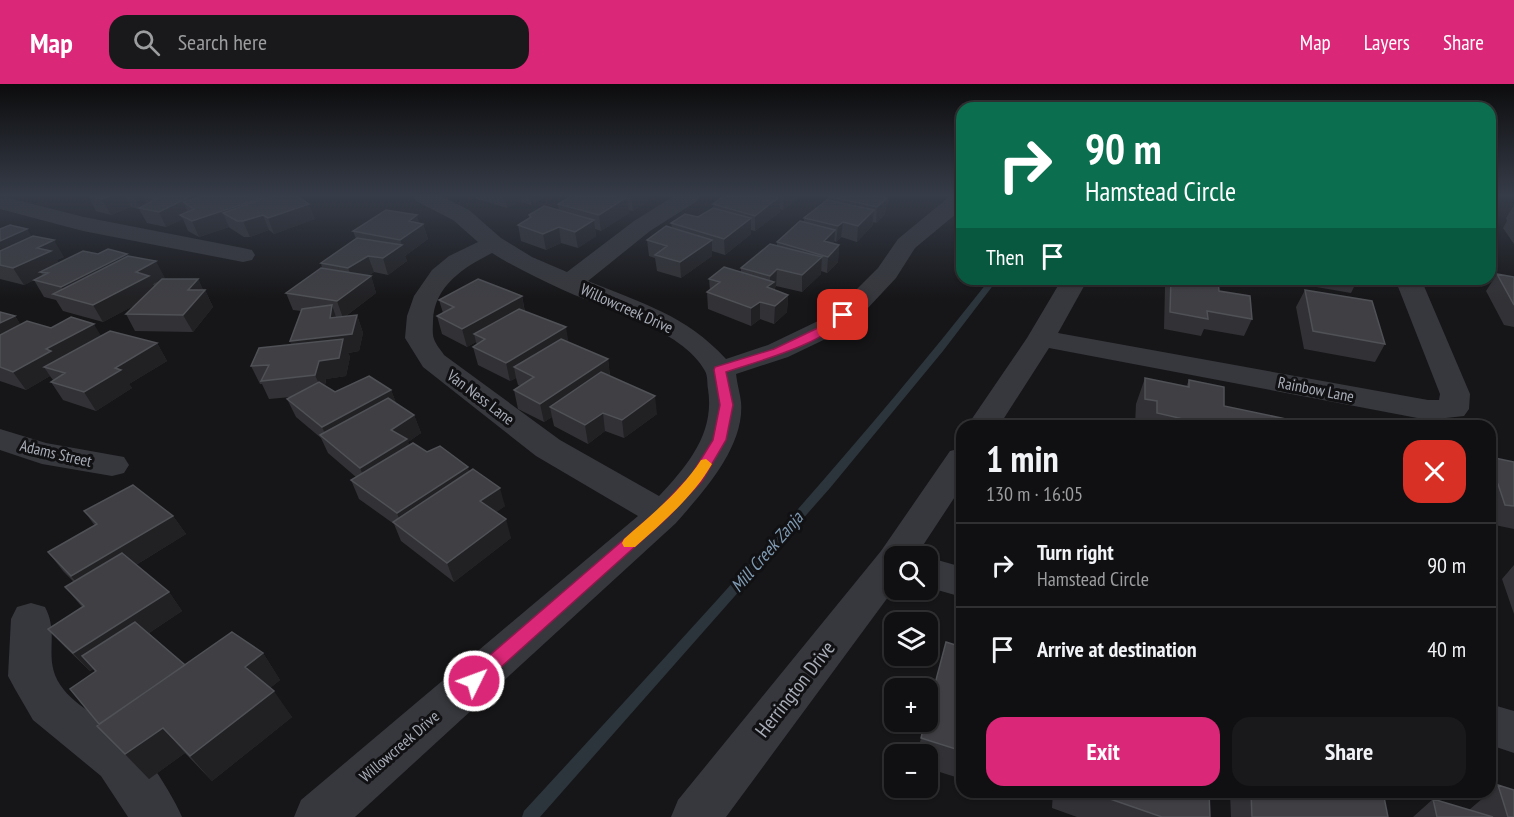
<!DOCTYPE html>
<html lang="en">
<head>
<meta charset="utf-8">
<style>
  :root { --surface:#101012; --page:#19191b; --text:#f1f3f6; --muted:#9c9d9f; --line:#303032; --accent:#db2777 }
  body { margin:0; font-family:"PT Sans Narrow",sans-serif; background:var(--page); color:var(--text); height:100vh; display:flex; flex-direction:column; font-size:22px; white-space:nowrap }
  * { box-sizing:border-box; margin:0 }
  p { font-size:20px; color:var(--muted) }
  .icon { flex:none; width:33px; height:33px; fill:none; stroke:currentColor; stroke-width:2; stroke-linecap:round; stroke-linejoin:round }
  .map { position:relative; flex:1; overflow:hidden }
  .drawer { position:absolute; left:956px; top:336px; width:540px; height:378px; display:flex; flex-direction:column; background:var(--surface); border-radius:18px; box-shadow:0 2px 4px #0004,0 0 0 2px var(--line) }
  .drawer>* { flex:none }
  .guide { position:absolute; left:956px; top:18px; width:540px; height:183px; border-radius:18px; box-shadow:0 2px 4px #0004,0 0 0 2px var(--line); background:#0b6e4f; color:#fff; overflow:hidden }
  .fabs { position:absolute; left:884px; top:462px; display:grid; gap:12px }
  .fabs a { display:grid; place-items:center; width:54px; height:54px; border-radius:12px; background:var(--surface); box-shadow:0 2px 4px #0004,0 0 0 2px var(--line); font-size:30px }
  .pin { position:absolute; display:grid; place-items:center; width:51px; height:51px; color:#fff; margin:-26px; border-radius:12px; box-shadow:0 3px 9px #0006 }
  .me { position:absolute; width:66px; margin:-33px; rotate:48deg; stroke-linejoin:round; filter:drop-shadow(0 0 4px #0008) }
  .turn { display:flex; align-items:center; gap:21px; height:126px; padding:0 30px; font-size:27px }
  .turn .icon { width:78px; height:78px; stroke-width:2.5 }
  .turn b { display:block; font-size:42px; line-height:51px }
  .then { display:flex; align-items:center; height:57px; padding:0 30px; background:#0003; gap:12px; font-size:22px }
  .round { display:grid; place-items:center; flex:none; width:63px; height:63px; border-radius:18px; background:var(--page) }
  .summary { display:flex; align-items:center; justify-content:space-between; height:102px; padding:0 30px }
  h1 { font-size:36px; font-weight:700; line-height:45px }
  .action { display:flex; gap:12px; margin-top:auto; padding:12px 30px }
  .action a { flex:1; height:69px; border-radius:18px; background:var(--accent); color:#fff; font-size:24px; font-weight:700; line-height:69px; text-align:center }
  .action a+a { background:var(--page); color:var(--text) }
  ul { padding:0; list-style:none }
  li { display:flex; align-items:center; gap:18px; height:84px; padding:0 30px; border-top:2px solid var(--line) }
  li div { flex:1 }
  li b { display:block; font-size:22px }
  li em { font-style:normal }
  header { display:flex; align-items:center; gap:36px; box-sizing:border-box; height:84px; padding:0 30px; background:var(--accent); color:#fff }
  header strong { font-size:28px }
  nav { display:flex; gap:33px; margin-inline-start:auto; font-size:21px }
  .search { width:420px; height:54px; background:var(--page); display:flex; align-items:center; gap:15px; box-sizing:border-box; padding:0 21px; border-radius:18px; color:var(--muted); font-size:22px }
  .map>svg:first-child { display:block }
</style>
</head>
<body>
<header>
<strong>Map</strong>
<div class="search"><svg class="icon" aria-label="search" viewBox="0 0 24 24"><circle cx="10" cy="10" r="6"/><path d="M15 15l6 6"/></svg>Search here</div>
<nav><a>Map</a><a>Layers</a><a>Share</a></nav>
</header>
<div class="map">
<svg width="1514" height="733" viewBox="0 0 1514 733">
  <rect width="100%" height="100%" fill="#161618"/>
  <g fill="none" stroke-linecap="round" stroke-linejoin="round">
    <!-- stream -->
    <path fill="#2c353c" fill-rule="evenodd" d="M990,195H998L943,267L830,404L540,733H522L524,727C684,553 844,381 990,195Z"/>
    <!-- street -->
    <path fill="#37383d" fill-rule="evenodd" d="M413,112H441L469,126L501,154L532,173L567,188L634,137L674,112H700L697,117L650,147L588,197C641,219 686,231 726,275L768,261L818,237L849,213L878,184L898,155L950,112H962V125L915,164L896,194L867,225L838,249L788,273L736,290C737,300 740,309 741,318C745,363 703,408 676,439L355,733H294L301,716L638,432L536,372L423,283L405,254L407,232L414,212L432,186L449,172L478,158L453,136L416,117ZM492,169C514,183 538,194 561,205C601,224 683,245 705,287C708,292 707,300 708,305C715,349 688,381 659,412L560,356L444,271C441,266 436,261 434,255C432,250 433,242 433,237C434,201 465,183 492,169Z
      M5,113L84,133L243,164L252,166L255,171L252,176L243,178L83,147L0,125V115Z
      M1062,195H1088L1058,249L1428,316H1439L1440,310L1395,195H1421L1470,310L1469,325L1464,332L1428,336L1049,264L999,342H967L1027,254Z
      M0,345L46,359L124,373L129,381L124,389L112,392L42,380L0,366Z
      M962,364V402L916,472H894V505L726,733H671L678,716L881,467L950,367Z
      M927,473L962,483V513L927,503Z
      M31,519L45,523C61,553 40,577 64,606C80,626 114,641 134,660C150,675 173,712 182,733H128L101,692L33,636L15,605L8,592L11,535L17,523Z
      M1490,620L1514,627V669L1490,661Z"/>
  </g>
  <!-- wall -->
  <path fill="#323236" d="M88,112H263L265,114L315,135L274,150L269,146L250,153H244L230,144L229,143L199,153L188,147L183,135L166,143L147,139L139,125L131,123L111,131L96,127Z
    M475,112H547L531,121L521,118L507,124L475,114Z
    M572,112H649V117L633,127L628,126L629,129L601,147L595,145L596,152L578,164L561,159L546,166L521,157L518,141L529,134V131L559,126L558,120Z
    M724,112H802L783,126L780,125V128L755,147L751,146V150L725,171L712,167V172L681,194L657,187L655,174L649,172L647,156L672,144L671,139L698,133L713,124V120Z
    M828,112L888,119L886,120L885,130L876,139L873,138L872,142L857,158L841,153L836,158L834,157V160L839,161L838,178L827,189L821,187V190L802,208L776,202L774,206L788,211L787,228L774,240L760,235L751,242L708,225L707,208L710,207L709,195L741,188V184L777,161V158L804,138V134L827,116Z
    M1514,121V160L1503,144L1507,137L1506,134Z
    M419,139L423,140L428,155L405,172L407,177L388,191L374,188L368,192H371L376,209L346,232L357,231L363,249L359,267L348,269L350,273L346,292L326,295L325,302L335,308L391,306L396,319L414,331L421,349L408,358L409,361L469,388L505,422L496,428L511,454L454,498L401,457L394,440L359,415L351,396L356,393L328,369L321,354L296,333L287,315L291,313L269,315L262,300H260L251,282L292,261L290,257L301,227L293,226L286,209L322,184L321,179L356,155L353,147Z
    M0,145L31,153L64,173L57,176L58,179L98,170L128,172L165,194L162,195H198L203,206H205L213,223L193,248L135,247L126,230L135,221L103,238L63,227L56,216L44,213L34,196L24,201L0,195Z
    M1497,190L1514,193V243L1504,241L1486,207Z
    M1168,195H1227L1225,199L1219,198V207L1252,235L1244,252L1204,245L1201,252L1164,245L1165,203Z
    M1275,195H1358L1351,209L1276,196Z
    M1305,206L1385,260L1375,278L1304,265L1296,223Z
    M522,212L525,228L568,258L608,275L610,292L657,330L624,354L605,347L588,360L554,342L552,333L544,338L518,325L514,306L520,302L518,301L516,294L510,297L478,281L473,263L477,261L476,258L467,263L442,250L437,232L443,229L439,216Z
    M0,228L15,232L20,240L51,244L157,259L167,277L129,300L132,304L96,327L63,316L51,298L53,296L50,292L26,306L0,297Z
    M1145,294L1186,303L1189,296L1224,322L1291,342H1141L1135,341L1136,320Z
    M1321,336L1351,342H1317Z
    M1490,373L1514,378V445L1490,440Z
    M84,427L173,432L186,450L136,481L169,508L182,527L149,549L185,581L263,569L280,596L270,604L292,633L212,697L185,669L149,695L97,642L99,640L96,588L93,585L90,587L65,563L48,545L82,523L65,503L74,498L63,487L48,468L95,442Z
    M1514,481V530L1502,495Z
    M962,563V695L927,684V670H917L925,638Z
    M1498,701L1514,733H1413L1433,715L1469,726Z
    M999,708H1013L1012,712Z
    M1053,708H1209L1210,733H1077L1052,724Z
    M1230,708H1383L1388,733H1231Z"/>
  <!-- shaded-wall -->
  <path fill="#212124" d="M111,112H126L131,123L111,131L102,115Z
    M134,112H143L148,122L140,124Z
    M191,112H209L194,125L183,118L190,132L180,131L183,135L166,143L159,128Z
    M505,112H520L521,118L507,124Z
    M530,112H547L531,121Z
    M631,112H649V117L633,127Z
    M780,112V128L755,147V132Z
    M784,112H802L783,126Z
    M881,112H888V119L886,120L885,130L876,139L877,123Z
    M264,113L271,128L263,131L269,146L250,153L243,137L223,129L229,143L199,153L192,137Z
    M627,113L629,129L601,147L599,131Z
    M309,120L315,135L274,150L268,134Z
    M874,126L872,142L857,158L858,142Z
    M417,131L420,142L423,140L428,155L405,172L407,177L388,191L383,174L402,161L400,156L409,137Z
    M751,134V150L725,171L724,155Z
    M594,136L596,152L578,164L575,148Z
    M843,138L841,153L836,158L838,142Z
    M559,143L561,159L546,166L543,150Z
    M27,145L37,161L0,178V157Z
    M835,146L834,162L824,157Z
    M54,156L64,173L57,176L61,183L40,188L43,192L24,201L13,184L37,164Z
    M712,156V172L681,194L680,178Z
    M839,161L838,178L827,189L828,173Z
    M127,170L136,187L68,214L61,203Z
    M368,172L374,188L354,201L348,184Z
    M822,173L821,190L802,208V191Z
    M156,177L165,194L153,200L158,209L103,238L93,221L136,188Z
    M777,185L776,202L774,205V215L767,203L770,201V192Z
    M371,192L376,209L343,234L337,217Z
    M198,195L204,207L205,206L213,223L193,248L183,231L188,206Z
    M788,211L787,228L774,240L775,222Z
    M522,212L525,230L474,250L476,258L467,263L462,245Z
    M760,218V235L751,242V224Z
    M332,221L338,239L330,234Z
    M357,231L363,249L359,267L348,269L350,273L346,292L326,295L323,309L315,291L298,275L290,257Z
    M15,232L26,249L0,263V239Z
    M94,240L104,257L44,283L50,292L26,306L13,288L46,265Z
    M566,243L569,261L514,283L516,294L510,297L506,279Z
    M157,259L167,277L129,300L132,304L96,327L84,308L115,284Z
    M608,275L610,293L550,323L552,333L544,338L540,320Z
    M391,306L398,324L329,358L322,343Z
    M655,312L657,330L624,354L622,336Z
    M603,329L605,347L588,360L585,341Z
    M414,331L421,349L408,358L414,374L368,403L360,384L391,346Z
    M468,383L473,401L403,446L397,429Z
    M500,404L505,422L486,436L480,417Z
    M173,432L186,450L87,511L71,492Z
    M506,435L511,454L454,498L447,479Z
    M169,508L182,527L94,585L82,572L93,585L90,587L73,569Z
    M263,569L280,596L263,610L245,583Z
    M274,607L292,633L212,697L190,672Z
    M163,644L185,669L149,695L125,670Z"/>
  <!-- building -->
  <path fill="#3f3f44" stroke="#4f5156" stroke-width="1.5" d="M90,112H111L102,115Z
    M144,112H191L159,128L139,124L157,115Z
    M203,112H263L264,113L192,137L180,131L194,125L183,118Z
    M271,112H297L309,120L268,134L263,131L243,137H237L223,129Z
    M572,112H623L627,113L599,131L558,120Z
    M724,112H780L755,132L713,120Z
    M827,112H881L880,113L887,114L877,123Z
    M827,116L874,126L858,142L843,138L838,142L804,134Z
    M544,122L594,136L575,148L559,143L543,150L518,141L531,133L529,131Z
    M713,124L751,134L724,155L671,139L685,130L698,133Z
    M386,126L417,131L409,137L423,140L400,156L353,147Z
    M800,137L835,146L824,157L839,161L828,173L777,158Z
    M10,141L27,145L0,157V145Z
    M666,142L712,156L680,178L655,171L667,162L647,156Z
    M33,152L54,156L37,164L51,167L13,184L0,181V167Z
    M357,154L402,161L383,174L368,172L348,184L321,179Z
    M770,160L822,173L802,191L777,185L770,192L741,184Z
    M108,165L127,170L61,203L34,196L48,189L40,188L83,167L98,170Z
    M128,172L156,177L136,188L149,192L93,221L53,210Z
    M724,183L774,198L767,203L788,211L775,222L760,218L751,224L707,208L720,198L709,195Z
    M321,184L371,192L337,217L286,209Z
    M1497,190L1514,193V221Z
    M162,195H198L188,206H205L183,231L126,230Z
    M478,195L522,212L462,245L437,232L454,223L439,216Z
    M1171,195H1218L1219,207L1250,212L1252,235L1207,227L1208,235L1170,228Z
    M1305,206L1372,217L1385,260L1313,247Z
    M332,221L330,234L357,231L352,250L290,257L302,225Z
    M519,225L566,243L506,279L473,263L485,255L474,250Z
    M0,228L15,232L0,239Z
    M71,233L94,240L46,265L51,267L13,288L0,283V251L27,237L51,244Z
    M110,247L157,259L115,284L121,286L84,308L51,298L65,289L44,283Z
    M343,255L339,274L319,277L315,291L261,297L269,281L251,282L259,264Z
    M561,255L608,275L540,320L514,306L534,293L514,283Z
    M601,288L655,312L622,336L603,329L585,341L550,323Z
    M369,292L391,306L322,343L287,315L319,298L335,308Z
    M1145,294L1189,303V296L1224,303V322L1291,336V342H1189L1188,336L1157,329V317L1145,315Z
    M388,314L414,331L391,346L407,355L360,384L320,351Z
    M1321,336L1351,342H1322Z
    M413,359L427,368L440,362L468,383L397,429L351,396Z
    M1490,373L1514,378V422L1505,421L1498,400L1490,399Z
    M473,385L500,404L480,417L506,435L447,479L393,438Z
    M133,401L173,432L71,492L48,468L97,440L84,427Z
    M122,469L169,508L73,569L48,545L84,522L65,503Z
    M135,538L185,581L99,640L70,605L96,587L82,572Z
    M232,548L263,569L245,583L274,607L190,672L163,644L125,670L97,642Z
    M946,558L962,563V667L921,654L925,638H927V630Z
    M1498,701L1514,706V733H1508Z
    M1090,708H1209L1210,733H1162Z
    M1251,708H1383L1388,733H1252Z
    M1433,715L1493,733H1437Z"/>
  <!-- sky -->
  <linearGradient id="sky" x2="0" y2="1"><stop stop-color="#0c0c0d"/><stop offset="0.52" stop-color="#363c48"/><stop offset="1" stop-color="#363c48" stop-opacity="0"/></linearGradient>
  <rect width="1514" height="215" fill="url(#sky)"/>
  <!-- route -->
  <path fill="#db2777" stroke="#8e194d" stroke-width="1.5" d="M843,228L849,231C824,260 762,276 726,288L733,321L726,356L702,397L668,433L480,602L474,604L467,602L465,597L467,591L658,426L692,390L713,356L720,321L714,286L715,283L774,265L824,241Z"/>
  <!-- slow -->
  <path fill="#f59e0b" d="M706,375L712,380C693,413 663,438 635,463H624L622,459L624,455C651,431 681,407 701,376Z"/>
  <g text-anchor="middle" stroke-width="6" stroke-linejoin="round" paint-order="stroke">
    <!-- street labels -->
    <g font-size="16" fill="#a8adb8" stroke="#111113">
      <text transform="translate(627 224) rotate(24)" y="6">Willowcreek Drive</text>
      <text transform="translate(1316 305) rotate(11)" y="6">Rainbow Lane</text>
      <text transform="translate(481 313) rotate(37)" y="6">Van Ness Lane</text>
      <text transform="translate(56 369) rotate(13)" y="6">Adams Street</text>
      <text transform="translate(399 662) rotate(-41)" y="6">Willowcreek Drive</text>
    </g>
    <!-- water labels -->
    <g font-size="18" font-style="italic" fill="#7f9bb3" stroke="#111113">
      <text transform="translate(767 468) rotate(-49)" y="6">Mill Creek Zanja</text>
    </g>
    <!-- near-street labels -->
    <g font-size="20" fill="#a8adb8" stroke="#111113">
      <text transform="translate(795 605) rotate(-52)" y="7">Herrington Drive</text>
    </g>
  </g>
</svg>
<div class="fabs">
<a><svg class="icon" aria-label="search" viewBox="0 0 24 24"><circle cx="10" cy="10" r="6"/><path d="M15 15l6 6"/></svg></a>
<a><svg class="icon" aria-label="layers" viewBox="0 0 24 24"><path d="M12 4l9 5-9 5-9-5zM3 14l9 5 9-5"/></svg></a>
<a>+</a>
<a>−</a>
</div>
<div class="pin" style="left:843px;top:231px;background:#d93025"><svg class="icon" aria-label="arrive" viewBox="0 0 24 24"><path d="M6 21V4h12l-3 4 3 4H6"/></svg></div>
<svg class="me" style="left:474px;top:597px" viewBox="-20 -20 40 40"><circle r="17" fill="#db2777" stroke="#fff" stroke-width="3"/><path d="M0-11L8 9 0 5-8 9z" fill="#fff"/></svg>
<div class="guide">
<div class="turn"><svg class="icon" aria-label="right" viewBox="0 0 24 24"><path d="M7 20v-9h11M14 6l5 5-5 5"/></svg><div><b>90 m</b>Hamstead Circle</div></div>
<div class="then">Then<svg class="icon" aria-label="arrive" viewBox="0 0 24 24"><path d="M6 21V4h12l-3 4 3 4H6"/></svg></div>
</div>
<section class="drawer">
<div class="summary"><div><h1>1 min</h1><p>130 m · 16:05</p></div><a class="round" style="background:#d93025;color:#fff"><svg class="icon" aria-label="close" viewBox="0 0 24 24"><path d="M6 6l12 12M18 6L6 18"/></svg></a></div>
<ul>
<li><svg class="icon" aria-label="right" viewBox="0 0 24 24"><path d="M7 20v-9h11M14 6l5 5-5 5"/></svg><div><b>Turn right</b><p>Hamstead Circle</p></div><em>90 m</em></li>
<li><svg class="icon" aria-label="arrive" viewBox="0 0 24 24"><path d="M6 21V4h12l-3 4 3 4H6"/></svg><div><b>Arrive at destination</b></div><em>40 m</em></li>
</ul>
<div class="action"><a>Exit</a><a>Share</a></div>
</section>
</div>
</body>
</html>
